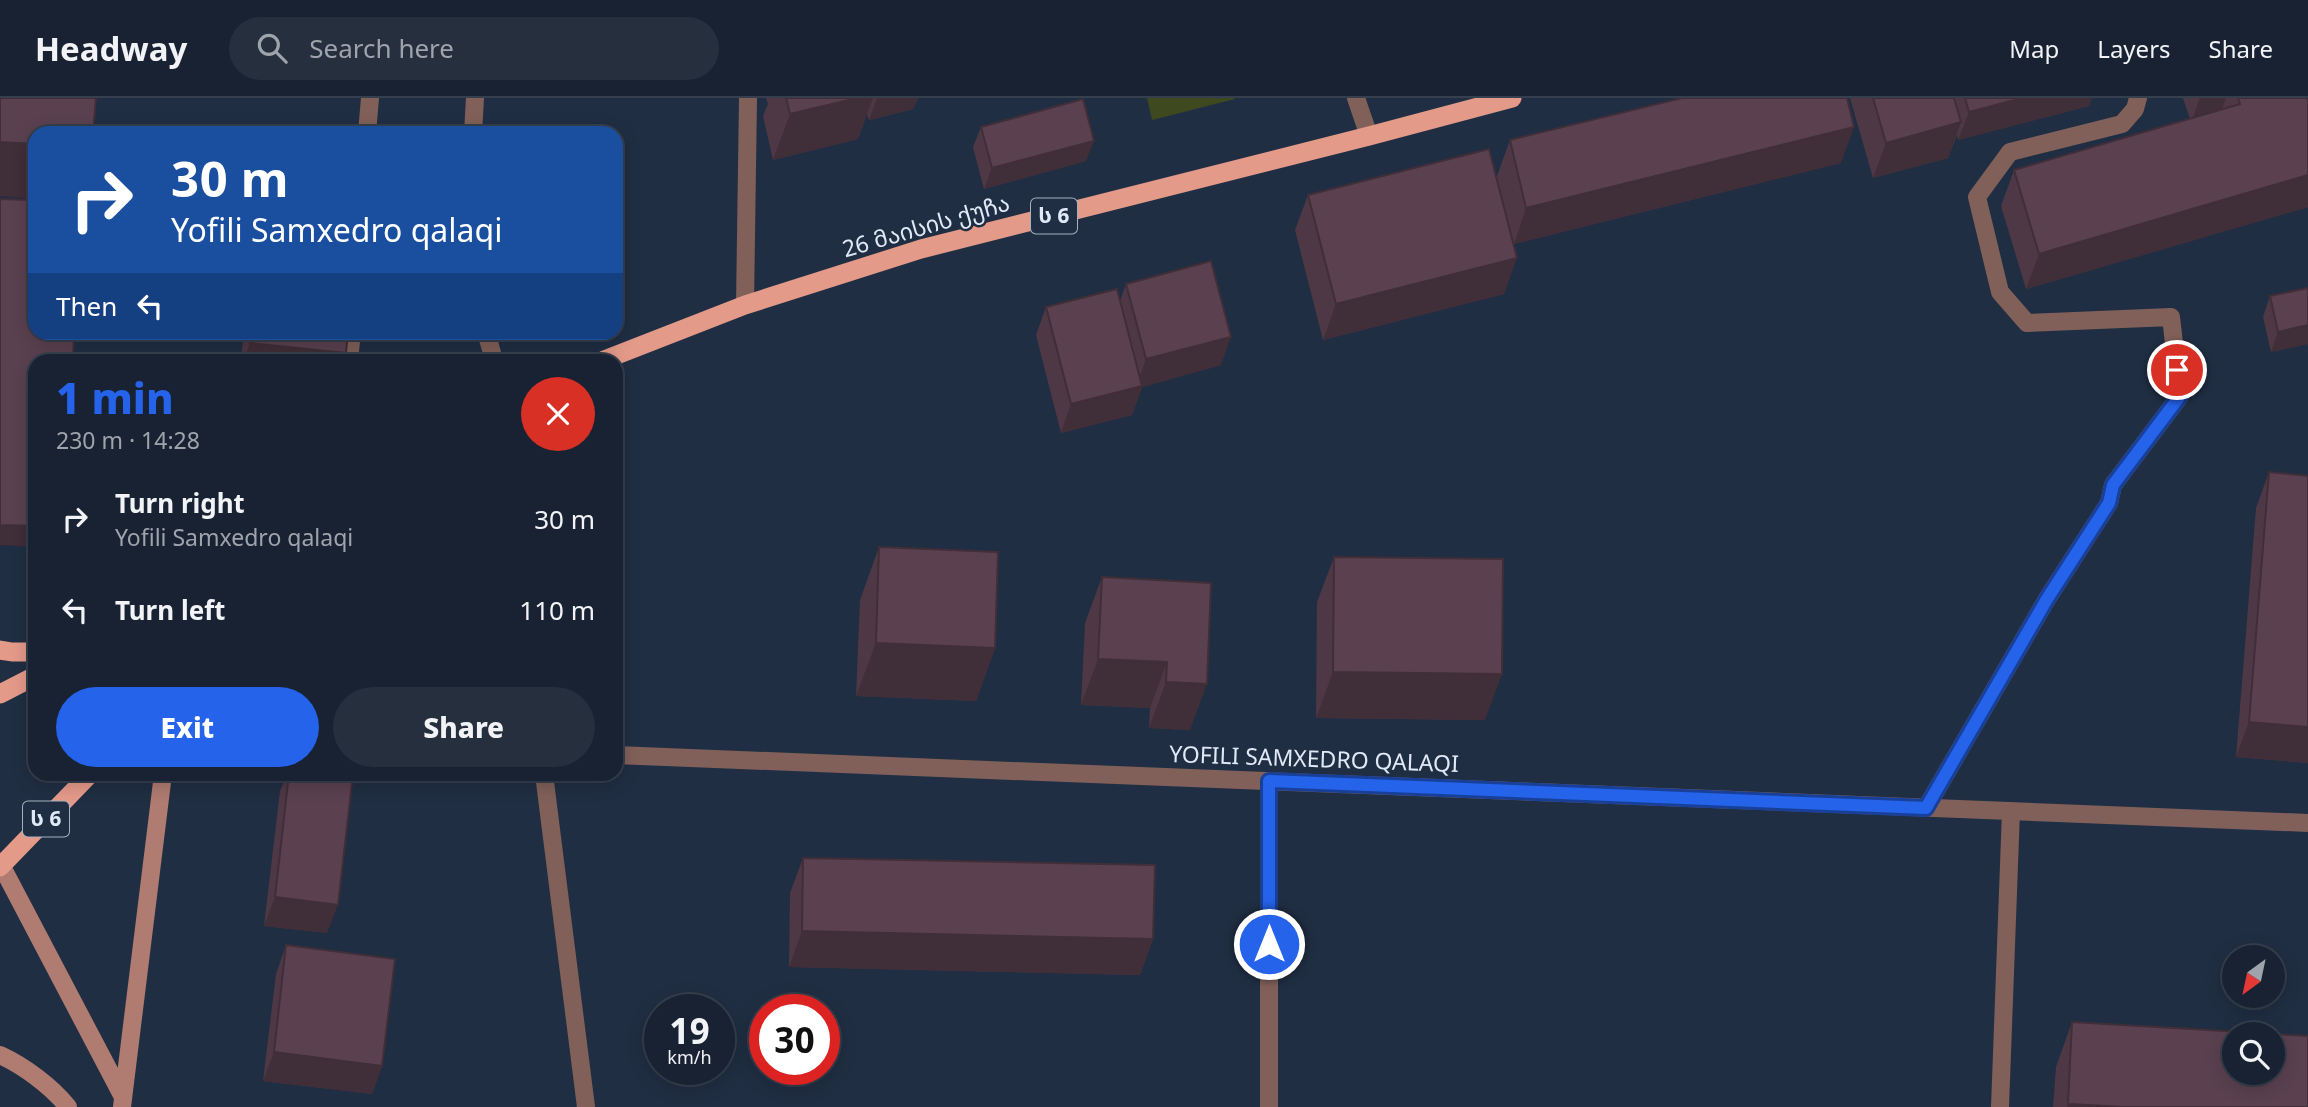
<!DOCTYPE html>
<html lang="en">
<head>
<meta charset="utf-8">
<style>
  :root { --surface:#182232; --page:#252f3e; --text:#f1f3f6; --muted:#9fa4ac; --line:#363f4d; --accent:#2563eb }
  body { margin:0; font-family:Georgia,"Noto Sans Georgian",serif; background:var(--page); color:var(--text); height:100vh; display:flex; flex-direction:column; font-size:26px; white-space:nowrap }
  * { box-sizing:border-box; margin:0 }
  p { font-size:23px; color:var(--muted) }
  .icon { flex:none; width:38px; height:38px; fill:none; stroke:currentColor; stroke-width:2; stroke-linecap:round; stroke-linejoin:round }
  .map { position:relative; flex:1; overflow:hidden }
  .side { position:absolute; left:28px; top:256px; width:595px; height:427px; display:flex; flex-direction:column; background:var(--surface); border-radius:21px; box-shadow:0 4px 18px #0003,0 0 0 2px var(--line) }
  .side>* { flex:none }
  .guide { position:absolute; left:28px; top:28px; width:595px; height:214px; border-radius:21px; box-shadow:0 4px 18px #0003,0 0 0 2px var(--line); background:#1a4fa0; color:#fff; overflow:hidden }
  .needle { width:46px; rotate:213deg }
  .fabs { position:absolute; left:2222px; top:847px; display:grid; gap:14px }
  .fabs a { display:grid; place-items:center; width:63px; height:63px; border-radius:50%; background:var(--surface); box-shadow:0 4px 18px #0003,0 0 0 2px var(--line); font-size:35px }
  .speed { position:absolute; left:644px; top:896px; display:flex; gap:14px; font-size:35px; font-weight:700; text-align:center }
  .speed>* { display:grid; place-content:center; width:91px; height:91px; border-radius:50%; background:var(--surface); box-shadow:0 4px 18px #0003,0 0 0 2px var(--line); line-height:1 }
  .speed small { font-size:18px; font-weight:400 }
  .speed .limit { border:10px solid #d22; background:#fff; color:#111 }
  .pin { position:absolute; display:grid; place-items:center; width:60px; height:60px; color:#fff; margin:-30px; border:4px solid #fff; border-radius:50%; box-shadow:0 2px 7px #0007 }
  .me { position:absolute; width:77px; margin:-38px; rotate:0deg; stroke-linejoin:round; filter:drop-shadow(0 0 5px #0008) }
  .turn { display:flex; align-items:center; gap:24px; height:147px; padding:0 28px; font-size:32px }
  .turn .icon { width:91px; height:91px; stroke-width:2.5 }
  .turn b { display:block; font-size:49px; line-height:60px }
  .then { display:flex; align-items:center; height:66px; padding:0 28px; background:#0003; gap:14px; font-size:26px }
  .round { display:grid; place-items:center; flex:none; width:74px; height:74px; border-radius:37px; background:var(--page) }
  .headline { display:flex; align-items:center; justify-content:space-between; height:119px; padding:0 28px }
  h1 { font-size:42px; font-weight:800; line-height:52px; color:var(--accent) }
  .action { display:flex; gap:14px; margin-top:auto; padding:14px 28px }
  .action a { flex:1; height:80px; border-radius:42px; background:var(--accent); color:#fff; font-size:28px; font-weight:800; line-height:80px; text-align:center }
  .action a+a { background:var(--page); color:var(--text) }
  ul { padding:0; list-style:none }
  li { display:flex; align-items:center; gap:21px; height:91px; padding:0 28px }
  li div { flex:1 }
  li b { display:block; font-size:26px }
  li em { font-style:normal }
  header { display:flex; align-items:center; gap:42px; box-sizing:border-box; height:98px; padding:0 35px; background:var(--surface); border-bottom:2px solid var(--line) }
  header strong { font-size:33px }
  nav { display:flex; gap:38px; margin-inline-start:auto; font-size:24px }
  .search { width:490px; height:63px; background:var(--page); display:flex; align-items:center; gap:18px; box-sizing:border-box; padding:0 24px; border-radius:38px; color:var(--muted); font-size:26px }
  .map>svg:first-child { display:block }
</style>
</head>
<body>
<header>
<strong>Headway</strong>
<div class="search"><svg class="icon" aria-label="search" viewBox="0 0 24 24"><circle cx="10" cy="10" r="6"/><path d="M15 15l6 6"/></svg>Search here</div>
<nav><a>Map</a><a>Layers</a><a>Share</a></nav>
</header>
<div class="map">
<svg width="2308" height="1009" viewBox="0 0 2308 1009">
  <rect width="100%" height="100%" fill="#202e43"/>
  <!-- pitch -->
  <path fill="#3e491f" d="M1147,0H1234L1235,1L1152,22Z"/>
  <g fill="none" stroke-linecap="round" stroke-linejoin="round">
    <!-- service -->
    <path stroke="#816059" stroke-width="18" d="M367,35L370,0
      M473,35L475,0
      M745,207L748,0
      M486,234L494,262
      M349,262L352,234
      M1926,710L2047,501L2109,405L2113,387L2180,298L2171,219L2027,225L2000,194L1977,99L2010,54L2122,26L2135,11L2138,0"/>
    <!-- minor -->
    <path stroke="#816059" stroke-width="18" d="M1356,0L1369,38
      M616,657L2308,725
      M544,676L586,1009
      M1269,1009V683
      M2000,1009L2011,713"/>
    <!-- secondary -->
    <path stroke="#b07b70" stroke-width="18" d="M0,765L123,999
      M0,957C24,968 51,988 68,1009
      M122,1009L163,676"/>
    <!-- trunk -->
    <path stroke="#e49a89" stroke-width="19" d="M604,262L745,207L921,151L1369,38L1512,0
      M0,552L12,554H35
      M0,596L35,578
      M0,769L90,676"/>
  </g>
  <!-- wall -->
  <path fill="#4e3845" d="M766,0H918L913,11L869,22L867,16L858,41L773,62L763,18L768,6Z
    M1850,0H2092L2089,8L1958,42L1957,37L1948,60L1873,80Z
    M2183,0H2308V109L2026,191L2001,108L2014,72L2190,21Z
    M981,29L1086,63L984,91L973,49Z
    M1510,42L1841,65L1514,146L1504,196L1323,242L1295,132L1308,97L1497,78Z
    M1126,186L1221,267L1142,289L1132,317L1061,335L1036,237L1046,209L1120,203Z
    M2308,190V246L2271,254L2263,219L2270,198Z
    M244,234H348L346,255L343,262H241Z
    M2269,374L2308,378V665L2236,659L2256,410Z
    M879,449L995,550L976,603L856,598L860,502Z
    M1334,459L1485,622L1316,620L1317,504Z
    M1102,479L1211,485L1190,632L1149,630L1150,610L1081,607L1085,525Z
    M287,676H353L327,835L264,828L280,693Z
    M803,760L1153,841L1140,877L789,869L790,795Z
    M286,847L382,968L372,996L263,983L276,876Z
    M2072,924L2308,1009H2053L2056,969Z"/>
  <!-- shaded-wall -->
  <path fill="#402e38" d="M854,0H873L858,41L773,62L790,16Z
    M877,0H918L913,11L869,22Z
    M2022,0H2092L2089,8L1958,42L1969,14Z
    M2200,0H2226L2220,17L2191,25Z
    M1961,24L1948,60L1873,80L1886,45Z
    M1854,29L1841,65L1514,146L1526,110Z
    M1094,43L1086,63L984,91L992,70Z
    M0,44L35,46V101L0,98Z
    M2308,77V109L2026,191L2039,156Z
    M1517,160L1504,196L1323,242L1336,206Z
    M2308,227V246L2271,254L2278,234Z
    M1231,239L1221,267L1142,289L1132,317L1061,335L1071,306L1136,289L1146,261Z
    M250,245L346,255L343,262H244Z
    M0,427L35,428V449L0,447Z
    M876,545L995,550L976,603L856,598Z
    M1098,561L1167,564L1150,610L1081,607Z
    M1333,574L1502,576L1485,622L1316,620Z
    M1166,584L1207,586L1190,632L1149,630Z
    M2249,624L2308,629V665L2236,659Z
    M275,799L338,807L327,835L264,828Z
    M802,833L1153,841L1140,877L789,869Z
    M274,954L382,968L372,996L263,983Z
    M2068,1006L2125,1009H2067Z"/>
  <!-- building -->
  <path fill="#5b4150" stroke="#402e38" stroke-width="2" fill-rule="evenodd" d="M0,0H96L93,35H35V46L0,44Z
    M786,0H857L790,16Z
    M1682,0H1847L1854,29L1526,110L1510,42Z
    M1873,0H1954L1961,24L1886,45Z
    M1965,0H2022L1969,14Z
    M2238,0H2308V77L2039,156L2014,72L2240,6Z
    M1083,1L1094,43L992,70L981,29Z
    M1489,51L1517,160L1336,206L1308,97Z
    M0,101L35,102V234H74L73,262H35V428L0,427Z
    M1211,163L1231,239L1146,261L1126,186Z
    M2308,190V227L2278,234L2270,198Z
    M1117,191L1142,288L1071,306L1046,209Z
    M251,234H348L346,255L250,245Z
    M2269,374L2308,378V629L2249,624Z
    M879,449L998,454L995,550L876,545Z
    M1334,459L1503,461L1502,576L1333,574Z
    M1102,479L1211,485L1207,586L1166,584L1167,564L1098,561Z
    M289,676H353L338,807L275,799Z
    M803,760L1155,767L1153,841L802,833Z
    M286,847L395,861L382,968L274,954Z
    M2072,924L2308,938V1009H2125L2068,1006ZM2235,936H2273V975H2235Z"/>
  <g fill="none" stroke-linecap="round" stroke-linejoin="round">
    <defs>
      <path id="route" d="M1269,846V683L1926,710L2047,501L2109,405L2113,387L2180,298L2177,272"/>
    </defs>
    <!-- route casing -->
    <use href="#route" stroke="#184099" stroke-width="18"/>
    <!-- route -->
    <use href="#route" stroke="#2563eb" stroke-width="12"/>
  </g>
  <g text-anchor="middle" stroke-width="5" stroke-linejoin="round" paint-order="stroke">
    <!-- shield labels -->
    <g fill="#202e43" stroke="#a6b1c1" stroke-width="2">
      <rect x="1031" y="100.5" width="46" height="35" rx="5"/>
      <rect x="23" y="703.5" width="46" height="35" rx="5"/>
    </g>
    <g font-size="21" font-weight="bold" fill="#e0e9f7">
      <text x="1054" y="125">ს 6</text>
      <text x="46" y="728">ს 6</text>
    </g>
    <!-- street labels -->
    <g font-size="23" fill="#e0e9f7" stroke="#202e43">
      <text transform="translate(926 128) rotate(-16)" y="8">26 მაისის ქუჩა</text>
      <text transform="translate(1314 661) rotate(2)" y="8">YOFILI SAMXEDRO QALAQI</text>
    </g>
  </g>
</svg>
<div class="fabs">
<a><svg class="needle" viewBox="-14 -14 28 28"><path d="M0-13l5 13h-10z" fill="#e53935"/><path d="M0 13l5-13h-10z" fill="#9fa4ac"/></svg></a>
<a><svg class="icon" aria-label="search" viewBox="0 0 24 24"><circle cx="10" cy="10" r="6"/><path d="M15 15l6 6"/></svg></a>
</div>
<div class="speed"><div>19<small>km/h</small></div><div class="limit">30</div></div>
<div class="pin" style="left:2177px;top:272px;background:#d93025"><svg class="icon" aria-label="arrive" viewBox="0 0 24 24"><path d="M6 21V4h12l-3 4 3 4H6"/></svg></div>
<svg class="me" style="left:1269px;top:846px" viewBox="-20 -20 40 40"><circle r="17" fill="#2563eb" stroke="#fff" stroke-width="3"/><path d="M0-11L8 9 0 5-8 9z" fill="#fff"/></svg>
<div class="guide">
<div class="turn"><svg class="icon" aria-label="right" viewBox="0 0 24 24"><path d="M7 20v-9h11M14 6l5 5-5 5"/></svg><div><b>30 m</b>Yofili Samxedro qalaqi</div></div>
<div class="then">Then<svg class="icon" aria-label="left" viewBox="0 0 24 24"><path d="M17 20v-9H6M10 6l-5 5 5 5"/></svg></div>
</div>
<section class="side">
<div class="headline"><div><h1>1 min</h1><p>230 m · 14:28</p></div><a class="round" style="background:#d93025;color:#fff"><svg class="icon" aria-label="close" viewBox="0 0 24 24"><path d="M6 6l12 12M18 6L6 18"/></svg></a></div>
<ul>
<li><svg class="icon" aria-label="right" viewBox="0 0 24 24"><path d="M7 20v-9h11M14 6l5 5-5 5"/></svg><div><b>Turn right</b><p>Yofili Samxedro qalaqi</p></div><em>30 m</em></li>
<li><svg class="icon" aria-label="left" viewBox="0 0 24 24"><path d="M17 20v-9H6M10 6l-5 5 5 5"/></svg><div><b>Turn left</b></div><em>110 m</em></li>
</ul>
<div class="action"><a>Exit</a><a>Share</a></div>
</section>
</div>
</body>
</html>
